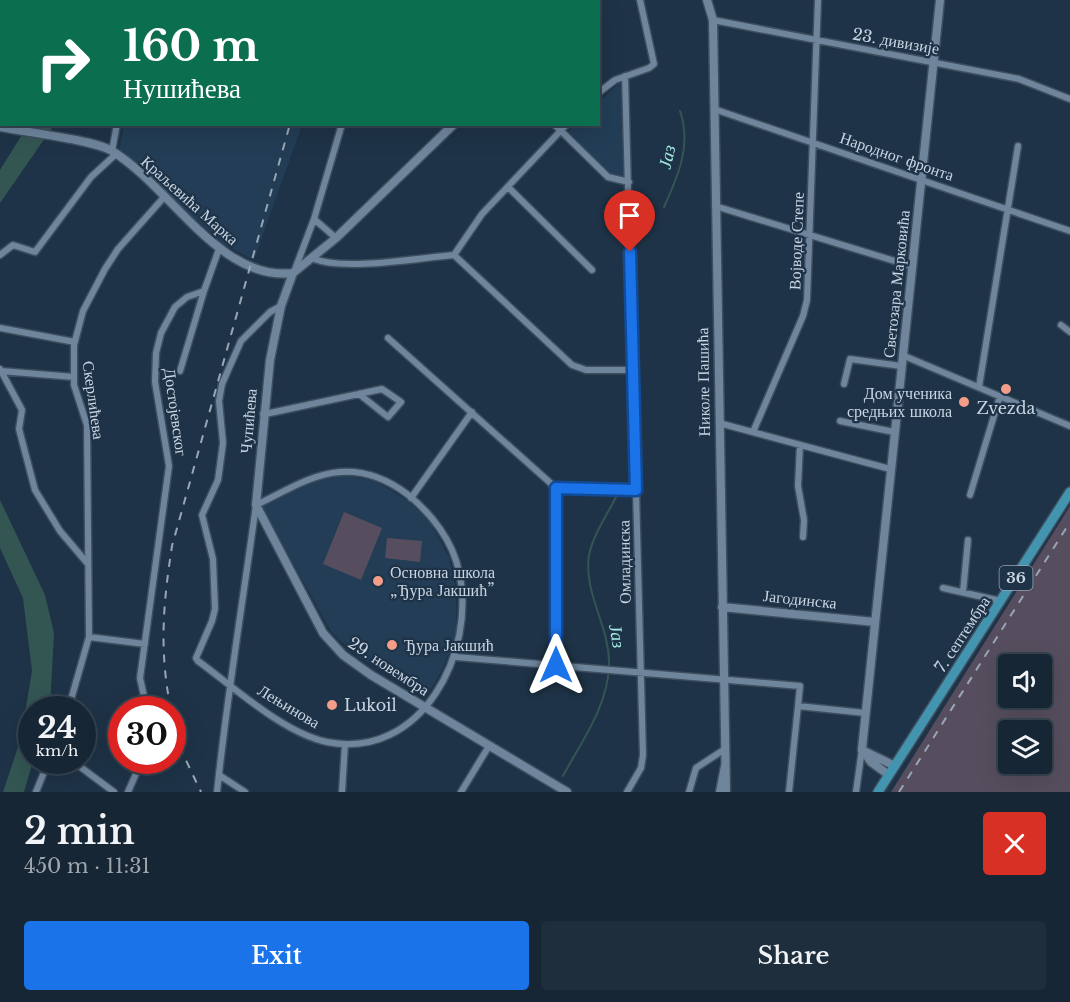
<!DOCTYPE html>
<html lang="en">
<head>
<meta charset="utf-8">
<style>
  :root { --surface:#162635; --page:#1f2e3d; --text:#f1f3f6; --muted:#9ea5ad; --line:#354350; --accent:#1a73e8 }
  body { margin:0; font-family:"Libre Baskerville",serif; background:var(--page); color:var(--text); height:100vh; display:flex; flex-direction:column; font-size:22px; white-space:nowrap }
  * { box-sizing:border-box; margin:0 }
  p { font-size:20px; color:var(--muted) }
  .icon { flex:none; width:33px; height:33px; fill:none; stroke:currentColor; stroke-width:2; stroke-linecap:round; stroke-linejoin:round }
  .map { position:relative; height:792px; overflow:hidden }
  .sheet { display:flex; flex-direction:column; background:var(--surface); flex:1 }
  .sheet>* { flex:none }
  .top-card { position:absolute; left:0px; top:0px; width:600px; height:126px; box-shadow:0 6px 24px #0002,0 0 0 2px var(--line); background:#0b6e4f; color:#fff; overflow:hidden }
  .buttons { position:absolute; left:998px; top:654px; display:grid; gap:12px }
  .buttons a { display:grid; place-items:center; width:54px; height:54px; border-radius:6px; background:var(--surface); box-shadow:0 6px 24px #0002,0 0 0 2px var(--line); font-size:30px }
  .speed { position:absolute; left:18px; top:696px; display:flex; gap:12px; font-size:30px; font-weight:700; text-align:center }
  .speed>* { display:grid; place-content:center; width:78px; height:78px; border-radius:50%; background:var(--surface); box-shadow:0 6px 24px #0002,0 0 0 2px var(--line); line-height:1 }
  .speed small { font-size:15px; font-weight:400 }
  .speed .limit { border:9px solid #d22; background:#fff; color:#111 }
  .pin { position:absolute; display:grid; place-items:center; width:51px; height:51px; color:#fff; margin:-62px -26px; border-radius:50% 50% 50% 0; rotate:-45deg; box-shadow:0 0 6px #0007 }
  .pin .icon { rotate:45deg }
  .me { position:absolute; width:66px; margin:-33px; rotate:0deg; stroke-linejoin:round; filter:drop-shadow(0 0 4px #0008) }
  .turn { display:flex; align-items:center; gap:21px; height:126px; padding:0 24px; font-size:27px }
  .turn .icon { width:78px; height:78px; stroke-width:2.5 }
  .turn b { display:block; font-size:42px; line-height:51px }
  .round { display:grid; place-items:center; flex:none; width:63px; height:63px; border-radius:6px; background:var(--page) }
  .head { display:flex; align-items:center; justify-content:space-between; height:102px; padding:0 24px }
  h1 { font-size:36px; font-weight:600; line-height:45px }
  .button { display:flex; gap:12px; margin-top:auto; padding:12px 24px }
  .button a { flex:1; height:69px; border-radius:6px; background:var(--accent); color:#fff; font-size:24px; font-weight:600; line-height:69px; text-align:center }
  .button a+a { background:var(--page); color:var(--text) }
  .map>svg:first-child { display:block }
</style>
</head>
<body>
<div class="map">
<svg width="1070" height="792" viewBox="0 0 1070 792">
  <rect width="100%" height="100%" fill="#1e3347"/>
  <!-- built -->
  <path fill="#223d55" d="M619,83L623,85L626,178L610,175L567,133L576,125L598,124L599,102Z
    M124,125H302L254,260L223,244L119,151Z
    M345,475L376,481L408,501L430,522L449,557L456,592V635L443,668L426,697L357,656L332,633L261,506L322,479Z"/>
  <!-- green -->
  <path fill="#564e5e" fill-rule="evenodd" d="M1070,506V792H891ZM1041,664V698H1008V664ZM1041,730V764H1008V730Z
    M344,512L382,528L361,580L323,564Z
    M387,538L422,541L420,562L385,558Z"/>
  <!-- water -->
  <path fill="#335653" d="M28,125H54L0,203V170Z
    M0,500L45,595L54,633L50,708L32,710L33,761L24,792H3L21,738L32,671L23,598L0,548Z"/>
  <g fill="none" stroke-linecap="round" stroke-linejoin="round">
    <!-- stream -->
    <path stroke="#335653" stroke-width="2" d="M664,207C678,176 692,145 680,111
      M563,776C581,742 607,708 609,667C611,628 583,594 589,555C593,535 607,515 616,497"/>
    <defs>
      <path id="street" d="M428,0L430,2
        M147,2V0
        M234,2V0
        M713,20L1019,79L1070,99
        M625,76L643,755L641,768L627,792
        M598,93L615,80L649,68L654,64L640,0
        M714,109L1070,231
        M554,124L608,177L629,182
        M112,151L117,124
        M508,187L592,270
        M715,206L911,266
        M314,219L336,238
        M0,255L13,245L35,252L91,177L116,154
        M454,255L482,214L567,124
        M314,259C346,271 417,258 454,255L572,365L586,370H633
        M294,272L314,219L342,124
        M1061,325L1070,332
        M0,328L75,342
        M388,338L556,488L636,490
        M902,355L1070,426
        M0,369L22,410L19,429L35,490L60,531L88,564
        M1,371L74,377
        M180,371L204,291
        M844,384L850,359L901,366
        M979,387L1018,146
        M263,414L270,413L382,389L401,402L388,417L359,394
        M840,421L894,432
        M719,423L890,469
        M753,432L803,316L807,300L818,0
        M800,445L798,486L804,520L803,537
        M556,488V665
        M970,495L1000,396
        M411,498L472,412
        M943,588L1001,601
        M963,592L968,540
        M89,637L145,644
        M456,657L800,686L798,706
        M68,710L89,637L87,425L74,385V345L83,311L105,269L118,249L165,196
        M147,710L140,678L169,466L155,382L156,353L161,333L175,307L187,297L204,291L219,249
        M71,760L114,792
        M219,775L245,792
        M36,792L49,760
        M128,792L142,760
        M217,792C227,696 243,601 256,505C282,493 311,474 340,472C366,470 387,479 407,494C431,513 453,541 459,572C477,651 422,761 327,742C283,733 234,687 198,661L196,658L212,621L215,609L213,559L202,515L218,480L223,443L219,401L222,384L241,341L270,312L281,306
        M342,792L345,744
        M461,792L489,746
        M689,792L696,768L725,749
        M719,792L724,766
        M789,792L798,706L865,713
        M856,792L862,749"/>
      <path id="secondary" d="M707,0L713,20L726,792
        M576,2L577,0
        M454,124L336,238L293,273L281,306L270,360L256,505L323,633L343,655L371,675L567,792
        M0,127C24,132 95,140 112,151C170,186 220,282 293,273
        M722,607L875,622
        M862,750L895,766
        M889,775L871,762L862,749L940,0"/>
      <path id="primary" d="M878,792L1070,492"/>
    </defs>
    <!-- street casing -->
    <use href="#street" stroke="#3d4e5f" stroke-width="9"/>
    <!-- secondary casing -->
    <use href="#secondary" stroke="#3d4e5f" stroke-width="11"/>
    <!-- primary casing -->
    <use href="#primary" stroke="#3d4e5f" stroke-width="12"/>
    <!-- street -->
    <use href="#street" stroke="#6e859c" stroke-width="6"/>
    <!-- secondary -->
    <use href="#secondary" stroke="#6e859c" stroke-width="8"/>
    <!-- primary -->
    <use href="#primary" stroke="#4394af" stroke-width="9"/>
    <!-- rail -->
    <path stroke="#98a6b5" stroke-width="2" stroke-dasharray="8 8" stroke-linecap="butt" d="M326,2L327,0
      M171,710C159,651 163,604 172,546L290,124
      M172,715L183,754L201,792
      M899,792L1070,522"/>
  </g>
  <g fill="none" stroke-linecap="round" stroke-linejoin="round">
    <defs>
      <path id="route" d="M556,665V488L636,490L630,252"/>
    </defs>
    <!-- route casing -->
    <use href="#route" stroke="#114b97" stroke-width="15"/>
    <!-- route -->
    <use href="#route" stroke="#1a73e8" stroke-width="10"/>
  </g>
  <!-- markers -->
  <g fill="#f49e89" stroke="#1e3347" stroke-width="2">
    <circle cx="1006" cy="389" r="6"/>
    <circle cx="964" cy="402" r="6"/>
    <circle cx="378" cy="581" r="6"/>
    <circle cx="392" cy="645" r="6"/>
    <circle cx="332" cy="705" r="6"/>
  </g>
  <g text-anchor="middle" stroke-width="4.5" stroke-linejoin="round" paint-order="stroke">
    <!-- shield labels -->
    <rect fill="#1e3347" stroke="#96a4b4" stroke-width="1.5" x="999.5" y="566" width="33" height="24" rx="4.5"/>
    <g font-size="15" font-weight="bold" fill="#c9d5e2">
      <text x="1016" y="583">36</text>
    </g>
    <!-- street labels -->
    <g font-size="16" fill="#c9d5e2" stroke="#1e3347">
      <text transform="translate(896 41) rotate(10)" y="6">23. дивизије</text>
      <text transform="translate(897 156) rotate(19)" y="6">Народног фронта</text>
      <text transform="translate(190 200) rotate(42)" y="6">Краљевића Марка</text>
      <text transform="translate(796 241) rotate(-88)" y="6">Војводе Степе</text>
      <text transform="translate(896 284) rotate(-84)" y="6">Светозара Марковића</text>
      <text transform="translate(703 382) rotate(-91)" y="6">Николе Пашића</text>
      <text transform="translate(94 400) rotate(82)" y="6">Скерлићева</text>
      <text transform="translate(176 412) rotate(82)" y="6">Достојевског</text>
      <text transform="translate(248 421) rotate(-85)" y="6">Чупићева</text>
      <text transform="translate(624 562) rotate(-91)" y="6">Омладинска</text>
      <text transform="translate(800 599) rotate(6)" y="6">Јагодинска</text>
      <text transform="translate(962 634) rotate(-57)" y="6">7. септембра</text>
      <text transform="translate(389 666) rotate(33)" y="6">29. новембра</text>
      <text transform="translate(289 706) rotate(31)" y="6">Лењинова</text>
    </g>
    <!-- poi labels -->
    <g font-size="16" fill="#c9d5e2" stroke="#1e3347" text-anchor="start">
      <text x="952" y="399" text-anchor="end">Дом ученика<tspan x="952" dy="18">средњих школа</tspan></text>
      <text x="1006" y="414" text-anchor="middle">Zvezda</text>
      <text x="390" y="578">Основна школа<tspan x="390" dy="18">„Ђура Јакшић”</tspan></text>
      <text x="404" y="651">Ђура Јакшић</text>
      <text x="344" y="711">Lukoil</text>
    </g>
    <!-- water labels -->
    <g font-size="18" font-style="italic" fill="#a5ebe5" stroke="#1e3347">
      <text transform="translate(667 157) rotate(-77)" y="6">Јаз</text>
      <text transform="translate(617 636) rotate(80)" y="6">Јаз</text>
    </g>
  </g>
</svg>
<div class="buttons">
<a><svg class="icon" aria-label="sound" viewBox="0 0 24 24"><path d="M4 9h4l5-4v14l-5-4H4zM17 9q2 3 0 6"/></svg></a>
<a><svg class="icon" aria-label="layers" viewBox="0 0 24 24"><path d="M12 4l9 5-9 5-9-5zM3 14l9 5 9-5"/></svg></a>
</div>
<div class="speed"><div>24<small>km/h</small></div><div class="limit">30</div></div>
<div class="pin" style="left:630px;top:252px;background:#d93025"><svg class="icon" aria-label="arrive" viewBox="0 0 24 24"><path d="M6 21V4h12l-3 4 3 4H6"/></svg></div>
<svg class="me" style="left:556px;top:665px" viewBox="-20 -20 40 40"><path d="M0-17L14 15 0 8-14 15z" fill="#1a73e8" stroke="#fff" stroke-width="4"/></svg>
<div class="top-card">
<div class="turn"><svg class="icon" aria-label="right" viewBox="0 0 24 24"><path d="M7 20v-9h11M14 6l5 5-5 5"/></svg><div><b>160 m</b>Нушићева</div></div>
</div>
</div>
<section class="sheet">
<div class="head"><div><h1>2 min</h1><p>450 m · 11:31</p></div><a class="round" style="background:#d93025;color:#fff"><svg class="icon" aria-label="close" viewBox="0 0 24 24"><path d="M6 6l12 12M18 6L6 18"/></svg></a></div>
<div class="button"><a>Exit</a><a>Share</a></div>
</section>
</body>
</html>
